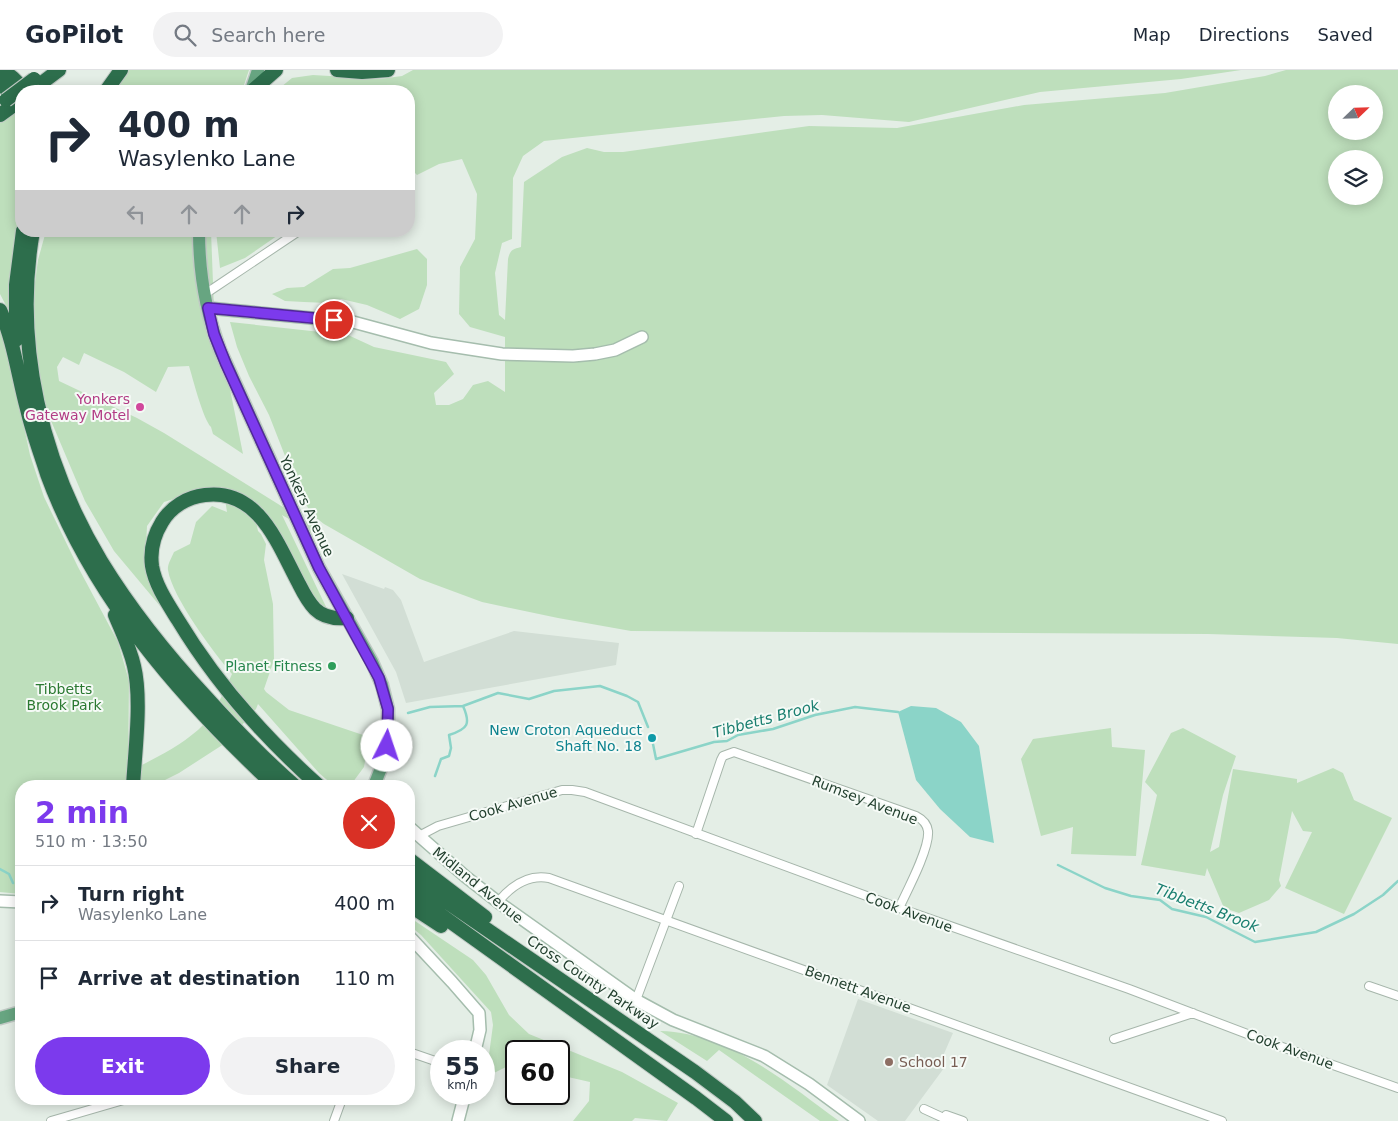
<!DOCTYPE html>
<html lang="en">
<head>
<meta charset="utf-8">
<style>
  :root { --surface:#fff; --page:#f2f2f3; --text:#1f2937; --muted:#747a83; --line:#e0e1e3; --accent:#7c3aed }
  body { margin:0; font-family:"DejaVu Sans",sans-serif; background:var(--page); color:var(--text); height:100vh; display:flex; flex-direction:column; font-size:19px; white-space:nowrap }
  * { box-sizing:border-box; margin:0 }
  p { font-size:16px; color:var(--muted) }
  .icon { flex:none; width:28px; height:28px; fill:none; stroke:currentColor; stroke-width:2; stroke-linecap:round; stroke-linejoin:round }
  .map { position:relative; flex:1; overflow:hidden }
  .panel { position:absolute; left:15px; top:710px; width:400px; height:325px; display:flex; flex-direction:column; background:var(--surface); border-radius:20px; box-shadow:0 2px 12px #0003 }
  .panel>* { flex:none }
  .hud { position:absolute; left:15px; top:15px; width:400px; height:152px; border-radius:20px; box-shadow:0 2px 12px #0003; background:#fff; color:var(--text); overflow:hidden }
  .needle { width:32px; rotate:67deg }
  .tools { position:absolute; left:1328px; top:15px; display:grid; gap:10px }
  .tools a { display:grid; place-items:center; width:55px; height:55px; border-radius:50%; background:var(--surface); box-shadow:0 2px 12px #0003; font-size:25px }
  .speed { position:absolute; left:430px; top:970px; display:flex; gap:10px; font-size:25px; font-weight:700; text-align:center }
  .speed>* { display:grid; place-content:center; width:65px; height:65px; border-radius:50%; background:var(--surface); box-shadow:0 2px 12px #0003; line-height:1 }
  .speed small { font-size:12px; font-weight:400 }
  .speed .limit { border:2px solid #111; border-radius:8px; background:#fff; color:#111 }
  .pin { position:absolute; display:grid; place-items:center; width:42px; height:42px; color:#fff; margin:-21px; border:2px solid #fff; border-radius:50%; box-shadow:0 1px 5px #0007 }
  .me { position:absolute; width:55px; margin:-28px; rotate:4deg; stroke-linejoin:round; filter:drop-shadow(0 0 4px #0008) }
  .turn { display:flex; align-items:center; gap:18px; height:105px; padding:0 20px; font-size:22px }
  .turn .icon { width:65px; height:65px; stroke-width:2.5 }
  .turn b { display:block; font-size:35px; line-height:42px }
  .lanes { display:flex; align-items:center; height:48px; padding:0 20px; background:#0003; justify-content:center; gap:25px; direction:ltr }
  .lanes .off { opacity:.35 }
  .round { display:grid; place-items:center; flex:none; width:52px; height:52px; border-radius:26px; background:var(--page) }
  .summary { display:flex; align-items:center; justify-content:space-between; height:85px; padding:0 20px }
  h1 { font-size:30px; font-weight:700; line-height:38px; color:var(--accent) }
  .action { display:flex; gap:10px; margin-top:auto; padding:10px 20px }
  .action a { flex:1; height:58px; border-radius:30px; background:var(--accent); color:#fff; font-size:20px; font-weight:700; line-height:58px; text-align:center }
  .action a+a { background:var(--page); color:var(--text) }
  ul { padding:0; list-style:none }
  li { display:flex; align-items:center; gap:15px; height:75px; padding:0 20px; border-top:1px solid var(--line) }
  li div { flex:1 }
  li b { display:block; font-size:19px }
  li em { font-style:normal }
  header { display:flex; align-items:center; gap:30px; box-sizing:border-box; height:70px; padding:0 25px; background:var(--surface); border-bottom:1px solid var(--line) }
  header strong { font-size:24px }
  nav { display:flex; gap:28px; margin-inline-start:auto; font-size:18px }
  .search { width:350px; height:45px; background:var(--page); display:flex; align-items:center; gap:12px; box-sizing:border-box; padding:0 18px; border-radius:28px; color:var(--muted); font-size:19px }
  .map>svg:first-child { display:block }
</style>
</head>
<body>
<header>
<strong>GoPilot</strong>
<div class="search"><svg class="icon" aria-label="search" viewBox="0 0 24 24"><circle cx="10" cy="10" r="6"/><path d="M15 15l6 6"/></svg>Search here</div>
<nav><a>Map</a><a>Directions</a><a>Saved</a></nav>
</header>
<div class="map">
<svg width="1398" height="1051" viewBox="0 0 1398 1051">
  <rect width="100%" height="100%" fill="#e4eee6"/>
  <!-- built -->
  <path fill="#d2ded5" d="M342,504L384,519L385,517L393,520L401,530L424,592L514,561L619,573L616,595L406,633L396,602Z
    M858,929L953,963L943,986L944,998L905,1051H878L827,1015Z"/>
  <!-- green -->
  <path fill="#bedfbc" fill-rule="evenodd" d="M127,0H249L242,21H111Z
    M413,0H1241L1181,9L1040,22L909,52L822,45L784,46L544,71L523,86L513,108L512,169L502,173L495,203L499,245L505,250L508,189C510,180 513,179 521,177L524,112L562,87L587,78L604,82H623L809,56L897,58L1024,35L1165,23L1265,6L1286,0H1398V574L1337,568L1208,564L631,561L558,548L482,532L420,509L324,454L311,444L296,414L269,345L249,306L237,277L230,252L348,265L374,277L446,292L454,304L434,323L436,335H449L463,329L473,315L488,311L505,322V267L470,257L459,244L460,197L475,169L477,124L462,89L439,94L417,105L409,97V21H276L292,8L313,5L380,9L402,6ZM1336,24H1374V61H1336ZM1336,89H1374V126H1336Z
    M17,39L21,44V144L13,193L11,245L0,224V53Z
    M46,161H211L214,239L243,384L213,364L211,357C203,349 193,309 189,296L168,297L156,322L124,302L84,283L79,295L63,287L57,297L59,311L137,348L164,363L315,457L318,466L282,445L329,543L320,539L253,437L258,461L261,464L266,474L264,490L273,534L274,590L264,619L266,622L289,640L363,665L368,673L364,697L350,716H334L319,703L258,634L256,639L227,672L179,703L153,716H21V824L0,822V259L9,287L30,385L44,427L78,497L118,572L129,611L128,702C152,690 177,678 198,660C214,646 223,624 232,604C214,583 172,527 168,500C167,495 172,487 174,482L190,474L196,452L212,436L227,442L224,422L202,420L164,432L147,456L145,499L160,536L114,481L85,431L49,346L38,308L33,227L38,190Z
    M216,161H284L245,188L220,198Z
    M417,179L427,189V215L419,239L400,249L367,235L341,229L328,233L304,232L285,231L272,224L287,218L304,217L333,199L350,198Z
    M1111,658L1112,677L1145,680L1136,786L1071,784L1073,757L1041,766L1021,689L1033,669Z
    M1183,658L1236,686L1223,725L1210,782L1219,777L1233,699L1297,709V713L1333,698L1343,703L1354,730L1392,748L1344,844L1285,818L1312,762L1303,761L1292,741L1279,810L1281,816L1269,830L1239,843L1224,838L1207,798L1205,806L1141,795L1157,725L1145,712L1171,663Z
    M409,847L473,890L486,905L509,945L529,964L622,1002L678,1033L667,1051L635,1048L632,1051H573L589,1031L590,1012L559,1005V981H516V992L486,1007L493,955L491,942L421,865L409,855Z
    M660,961C729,963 785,1012 839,1051H820L719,980L707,991Z"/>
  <!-- water -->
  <path fill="#8bd4c8" d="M911,636L936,638L961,652L979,676L994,773L970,767L940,739L916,710L898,642Z"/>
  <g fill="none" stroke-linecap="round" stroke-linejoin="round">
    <!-- stream -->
    <path stroke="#8bd4c8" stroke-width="2.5" d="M408,643L430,637L463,636L498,623L529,629L554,621L600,616L627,626L638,632L648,657
      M653,674L656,689L714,672L727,671L738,665L773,659L815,645L855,637L898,642
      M435,706L441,689L449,686L451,678L449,665C468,659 471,654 463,636
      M1058,795L1105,818L1131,826L1160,830L1172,839L1206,847L1255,872L1316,862L1354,844L1383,825L1398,811
      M0,799L9,804L13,813"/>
    <defs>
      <path id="street" d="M205,224L299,161
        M696,764L721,690L723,686L734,682L916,746C922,749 927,753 928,761C930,778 907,821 899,838
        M419,766L438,756L562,720H572L585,722L899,838L1129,919L1271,973L1398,1018
        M498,832C511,816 527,804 549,808L1222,1051
        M1369,916L1398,926
        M636,930L679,816
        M1114,969L1193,943
        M409,982L441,993
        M924,1039L950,1051
        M946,1045L963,1051
        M51,1051L127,1029
        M334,1051L342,1029"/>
      <path id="secondary" d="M208,238L353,252L431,273L502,284L573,286L595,284L615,280L642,267
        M409,757L466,807L498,832L636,930L673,950L764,986L809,1014L859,1051
        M0,831L21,832
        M409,866L452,912L479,943L480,960L475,981
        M458,1051L465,1024"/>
      <path id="primary" d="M251,21L258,0
        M199,161C199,201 206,243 220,280L319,498L372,592L382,615L388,639V667L383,693L374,716
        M0,948L21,942"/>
      <path id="highway" d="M3,0L13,8L26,21
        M337,0L362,2L388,0
        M0,13L14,27L21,38
        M39,15L59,0
        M106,21L121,0
        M252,21L276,0
        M0,45L11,37
        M33,161C13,275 42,393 101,491C131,540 168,586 207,628C235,659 264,689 295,716
        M0,240C14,271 18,306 27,339C32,361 40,382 47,404C92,527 181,628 275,716
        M16,270V215L23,161
        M115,545C122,562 130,578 134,596C142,629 135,681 133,716
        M319,716C264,667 216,613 178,550C168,534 155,515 152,496C150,481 154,465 162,452C171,437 187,427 205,425C259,418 278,475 299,514C303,522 308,532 315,539C323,547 335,549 347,548
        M409,789L485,847
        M409,806L695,1002L735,1032L755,1051
        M409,822L696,1028L726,1051
        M409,835L441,856"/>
    </defs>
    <!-- street casing -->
    <use href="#street" stroke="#a6b6ab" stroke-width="10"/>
    <!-- secondary casing -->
    <use href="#secondary" stroke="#a5bdad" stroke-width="14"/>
    <!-- primary casing -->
    <use href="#primary" stroke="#c1cac5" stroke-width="15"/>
    <!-- highway casing -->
    <use href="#highway" stroke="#c1cac5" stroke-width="16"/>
    <!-- street -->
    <use href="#street" stroke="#fff" stroke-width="8"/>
    <!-- secondary -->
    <use href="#secondary" stroke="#fff" stroke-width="11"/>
    <!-- primary -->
    <use href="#primary" stroke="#67a581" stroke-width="12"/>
    <!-- highway -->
    <use href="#highway" stroke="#2d6e4c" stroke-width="14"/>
    <defs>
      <path id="highway-bridge" d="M6,30L34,9"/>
    </defs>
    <!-- highway-bridge casing -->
    <use href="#highway-bridge" stroke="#c1cac5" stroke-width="16" stroke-linecap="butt"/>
    <!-- highway-bridge -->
    <use href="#highway-bridge" stroke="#2d6e4c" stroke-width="14"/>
  </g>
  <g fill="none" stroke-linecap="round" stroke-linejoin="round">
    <defs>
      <path id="route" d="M334,250L208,238L214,264L226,294L319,498L379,608L388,639L387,676"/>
    </defs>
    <!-- route casing -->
    <use href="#route" stroke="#51269a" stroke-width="12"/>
    <!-- route -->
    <use href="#route" stroke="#7c3aed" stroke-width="9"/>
  </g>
  <!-- markers -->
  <circle fill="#d1479c" stroke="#f5faf6" stroke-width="2" cx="140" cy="337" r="5"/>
  <circle fill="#2e9e5b" stroke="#f5faf6" stroke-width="2" cx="332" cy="596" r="5"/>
  <circle fill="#0f9aa8" stroke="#f5faf6" stroke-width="2" cx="652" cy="668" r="5"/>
  <circle fill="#8d6e63" stroke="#f5faf6" stroke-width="2" cx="889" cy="992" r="5"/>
  <g text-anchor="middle" stroke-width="4" stroke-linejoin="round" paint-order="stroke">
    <!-- hotel labels -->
    <g font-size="14" fill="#b23c85" stroke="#f5faf6" text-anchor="end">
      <text x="130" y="334">Yonkers<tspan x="130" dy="16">Gateway Motel</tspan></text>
    </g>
    <!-- street labels -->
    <g font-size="14" fill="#23402f" stroke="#f5faf6">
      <text transform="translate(307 436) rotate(65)" y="5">Yonkers Avenue</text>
      <text transform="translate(865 730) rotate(21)" y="5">Rumsey Avenue</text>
      <text transform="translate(513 734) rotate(-16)" y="5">Cook Avenue</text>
      <text transform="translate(478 815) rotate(39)" y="5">Midland Avenue</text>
      <text transform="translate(909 842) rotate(20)" y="5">Cook Avenue</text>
      <text transform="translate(593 912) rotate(34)" y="5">Cross County Parkway</text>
      <text transform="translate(858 919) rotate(20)" y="5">Bennett Avenue</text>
      <text transform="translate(1290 979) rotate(20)" y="5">Cook Avenue</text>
    </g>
    <!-- leisure labels -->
    <g font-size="14" fill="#27864d" stroke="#f5faf6" text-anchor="end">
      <text x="322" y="601">Planet Fitness</text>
    </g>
    <!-- park labels -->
    <g font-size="14" fill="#2b7931" stroke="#f5faf6">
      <text x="64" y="624">Tibbetts<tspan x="64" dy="16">Brook Park</tspan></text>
    </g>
    <!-- culture labels -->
    <g font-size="14" fill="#0d838f" stroke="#f5faf6" text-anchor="end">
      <text x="642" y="665">New Croton Aqueduct<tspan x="642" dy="16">Shaft No. 18</tspan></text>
    </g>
    <!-- education labels -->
    <g font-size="14" fill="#785e54" stroke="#f5faf6" text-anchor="start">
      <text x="899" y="997">School 17</text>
    </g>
    <!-- water labels -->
    <g font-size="15" font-style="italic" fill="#1a7f70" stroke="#f5faf6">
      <text transform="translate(766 649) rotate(-15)" y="5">Tibbetts Brook</text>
      <text transform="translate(1207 838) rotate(21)" y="5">Tibbetts Brook</text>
    </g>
  </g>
</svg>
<div class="tools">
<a><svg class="needle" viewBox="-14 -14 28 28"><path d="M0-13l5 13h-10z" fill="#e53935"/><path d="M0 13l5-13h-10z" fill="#747a83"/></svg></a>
<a><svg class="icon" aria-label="layers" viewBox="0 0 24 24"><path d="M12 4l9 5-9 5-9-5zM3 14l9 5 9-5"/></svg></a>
</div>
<div class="speed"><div>55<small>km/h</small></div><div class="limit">60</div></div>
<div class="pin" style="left:334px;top:250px;background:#d93025"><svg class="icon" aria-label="arrive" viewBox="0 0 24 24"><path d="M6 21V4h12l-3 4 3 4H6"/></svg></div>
<svg class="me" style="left:387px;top:676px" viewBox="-20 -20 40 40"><circle r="19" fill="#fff"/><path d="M0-13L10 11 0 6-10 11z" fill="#7c3aed"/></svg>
<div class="hud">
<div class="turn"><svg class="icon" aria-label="right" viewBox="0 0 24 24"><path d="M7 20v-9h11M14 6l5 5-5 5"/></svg><div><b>400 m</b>Wasylenko Lane</div></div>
<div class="lanes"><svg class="icon off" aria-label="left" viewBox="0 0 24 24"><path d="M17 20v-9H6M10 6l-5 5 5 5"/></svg><svg class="icon off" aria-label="ahead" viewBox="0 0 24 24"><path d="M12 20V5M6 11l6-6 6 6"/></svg><svg class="icon off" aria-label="ahead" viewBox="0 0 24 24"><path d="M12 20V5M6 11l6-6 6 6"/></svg><svg class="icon" aria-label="right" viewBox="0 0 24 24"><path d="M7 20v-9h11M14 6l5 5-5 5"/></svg></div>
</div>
<section class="panel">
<div class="summary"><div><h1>2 min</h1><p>510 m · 13:50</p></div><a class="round" style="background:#d93025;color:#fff"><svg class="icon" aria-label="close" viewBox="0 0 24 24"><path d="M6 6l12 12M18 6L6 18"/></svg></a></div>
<ul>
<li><svg class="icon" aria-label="right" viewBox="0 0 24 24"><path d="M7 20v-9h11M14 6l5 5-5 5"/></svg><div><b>Turn right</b><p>Wasylenko Lane</p></div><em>400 m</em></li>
<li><svg class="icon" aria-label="arrive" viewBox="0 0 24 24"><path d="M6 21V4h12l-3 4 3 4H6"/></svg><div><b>Arrive at destination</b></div><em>110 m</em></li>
</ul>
<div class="action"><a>Exit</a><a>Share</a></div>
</section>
</div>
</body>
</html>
